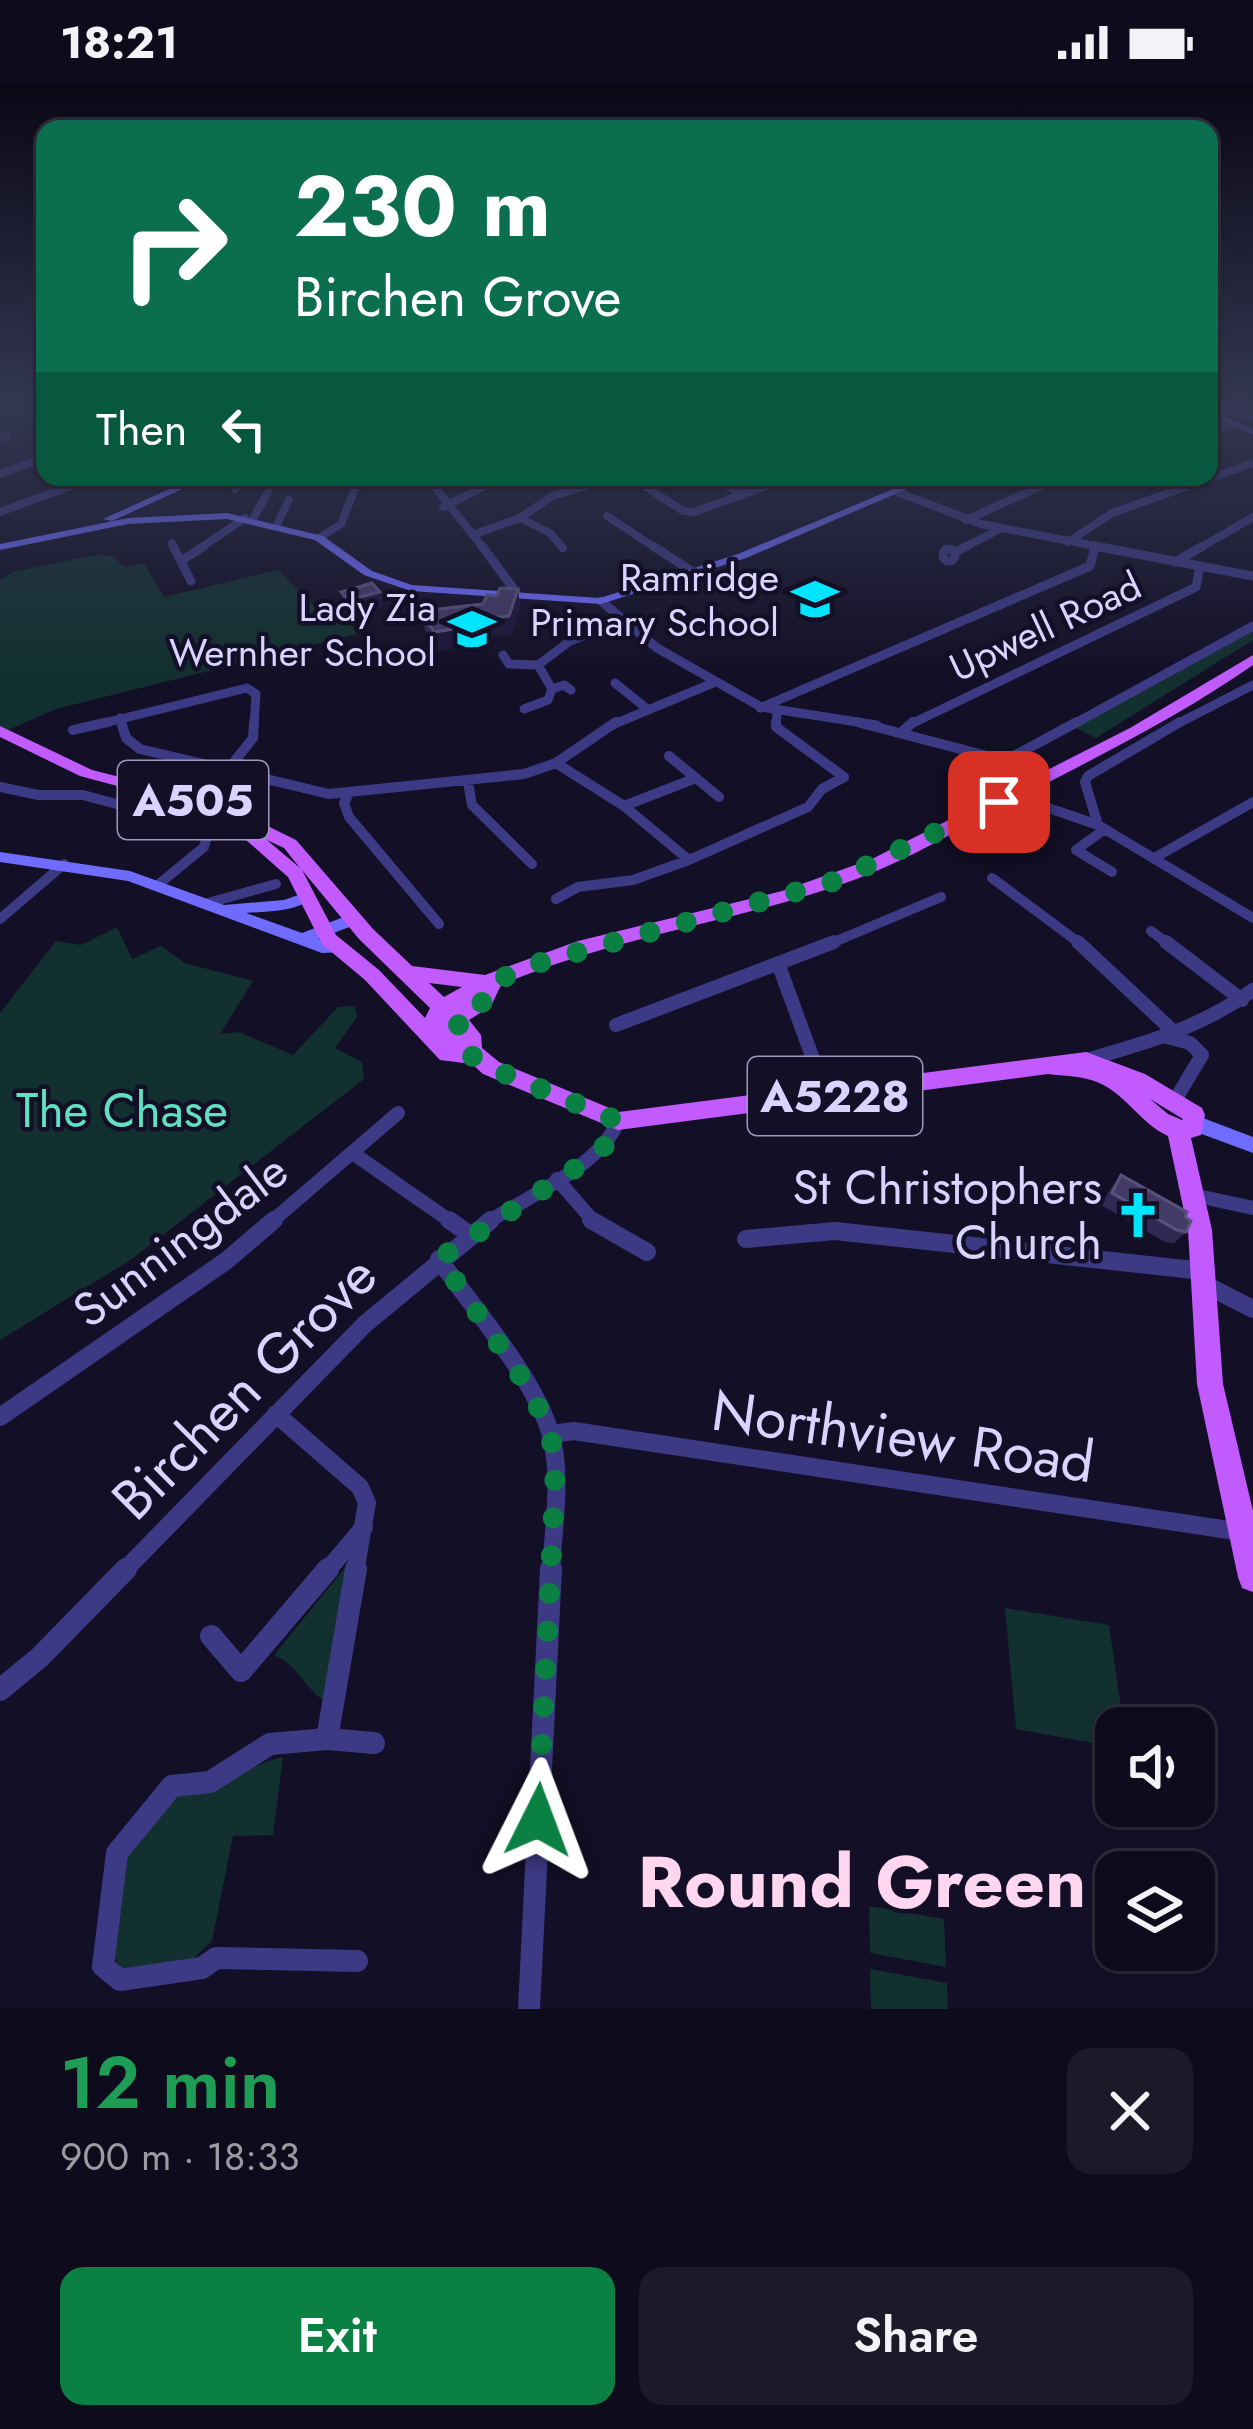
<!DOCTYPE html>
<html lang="en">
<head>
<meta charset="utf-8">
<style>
  :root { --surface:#0e0b1c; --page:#1c1929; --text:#f1f3f6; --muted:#9b9ba3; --line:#2e2b3b; --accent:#0b8043 }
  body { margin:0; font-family:Jost,sans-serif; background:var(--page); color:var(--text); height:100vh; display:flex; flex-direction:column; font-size:45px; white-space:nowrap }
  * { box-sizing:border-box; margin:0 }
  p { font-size:39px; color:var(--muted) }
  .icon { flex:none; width:66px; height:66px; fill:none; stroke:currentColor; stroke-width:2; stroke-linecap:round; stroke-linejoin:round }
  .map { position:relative; height:1925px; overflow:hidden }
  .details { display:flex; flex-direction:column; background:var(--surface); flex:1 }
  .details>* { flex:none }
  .hud { position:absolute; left:36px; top:36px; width:1182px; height:366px; border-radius:24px; box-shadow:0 3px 9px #0004,0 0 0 3px var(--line); background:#0b6e4f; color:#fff; overflow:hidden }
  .tools { position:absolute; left:1095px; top:1623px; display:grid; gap:24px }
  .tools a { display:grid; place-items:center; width:120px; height:120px; border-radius:24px; background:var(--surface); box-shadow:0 3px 9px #0004,0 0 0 3px var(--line); font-size:60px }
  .pin { position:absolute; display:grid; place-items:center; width:102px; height:102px; color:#fff; margin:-51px; border-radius:24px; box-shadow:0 6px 18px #0006 }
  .me { position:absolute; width:132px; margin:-66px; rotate:3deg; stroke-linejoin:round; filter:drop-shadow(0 0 9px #0008) }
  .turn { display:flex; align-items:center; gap:42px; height:252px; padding:0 60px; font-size:54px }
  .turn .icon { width:156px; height:156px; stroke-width:2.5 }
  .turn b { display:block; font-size:84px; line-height:102px }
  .then { display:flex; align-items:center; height:114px; padding:0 60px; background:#0003; gap:24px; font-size:45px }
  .round { display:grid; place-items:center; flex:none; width:126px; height:126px; border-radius:24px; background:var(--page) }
  .overview { display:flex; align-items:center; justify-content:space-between; height:204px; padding:0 60px }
  h1 { font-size:72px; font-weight:600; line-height:90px; color:#1e9e55 }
  .action { display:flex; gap:24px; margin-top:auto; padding:24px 60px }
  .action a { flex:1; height:138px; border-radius:24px; background:var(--accent); color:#fff; font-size:48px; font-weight:600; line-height:138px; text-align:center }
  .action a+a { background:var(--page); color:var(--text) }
  .status { display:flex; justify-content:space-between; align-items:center; height:84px; padding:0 60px; background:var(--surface); direction:ltr }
  .status svg { height:33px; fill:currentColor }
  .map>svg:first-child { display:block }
</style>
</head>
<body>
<div class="status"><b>18:21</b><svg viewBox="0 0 49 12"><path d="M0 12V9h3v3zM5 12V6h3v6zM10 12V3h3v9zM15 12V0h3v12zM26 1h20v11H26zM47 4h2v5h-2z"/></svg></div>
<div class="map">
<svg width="1253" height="1925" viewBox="0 0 1253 1925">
  <rect width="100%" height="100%" fill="#130f26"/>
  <!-- green -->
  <path fill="#12302f" d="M96,471L112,472L125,483L144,479L164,513L278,486L321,528L342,524L357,550L56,625L8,646L0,642V496L13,488Z
    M1253,546V556L1096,654L1075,644Z
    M117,843L132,875L161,862L185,879L253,897L220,950L239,948L293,971L338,923L355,922L357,933L335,964L362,978L364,995L132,1175L0,1256V929L56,857L81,861Z
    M348,1480L328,1619C304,1606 300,1582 274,1571Z
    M1005,1524L1109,1541L1124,1644H1116V1663L1016,1645Z
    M283,1673L273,1751L233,1752L212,1857L192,1876L125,1889L111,1870L126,1769L180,1710C231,1707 237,1684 283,1673Z
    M869,1822L944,1835L946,1883L870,1869Z
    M870,1885L947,1899L948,1925H871Z"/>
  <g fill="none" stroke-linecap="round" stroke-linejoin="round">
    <!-- street-far5 -->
    <path stroke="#3d3a85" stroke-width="8" d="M1223,323L1253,333
      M1209,348L1233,341
      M0,352L6,353
      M0,390L45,374
      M228,393L238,400L235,405
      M550,393L569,406
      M631,393L683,427L694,428L791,393
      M710,393L744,411
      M428,394L484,465
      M897,408L981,440L1111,465
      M443,423L503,393
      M0,428L95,393
      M607,432L657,465
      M520,434L550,449L563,464
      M253,435L268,408
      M966,436L1061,393
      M277,440L289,416
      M472,451L520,434L552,412L617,393
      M319,454L341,440L356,402L432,393
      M1068,458L1112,429L1253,379
      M172,459L175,465
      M199,465L245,434
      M961,465L1000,445
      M1198,465L1253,433"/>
    <!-- street-far4 -->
    <path stroke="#3d3a85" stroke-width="9" d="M173,462L191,497
      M482,462L516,508
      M653,462L693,488
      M1095,462L1253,492
      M943 471a6 6 0 1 1 12 0a6 6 0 1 1-12 0Z
      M955,468L967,462
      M181,477L204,462
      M1175,478L1203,462
      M601,517L657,564L761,623L877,641
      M503,571L509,580L538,581
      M615,599L646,624
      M552,605L564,601L571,606
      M760,624L1090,482L1095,463
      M524,625L548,616L552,605L538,581L570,557L623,536
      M120,634L122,641
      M96,641L247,604L256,610L254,641
      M612,641L713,599
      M776,641L777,629
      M909,641L1196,503L1200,482
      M1072,641L1253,542
      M1175,641L1253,601"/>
    <!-- street-far3 -->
    <path stroke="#3d3a85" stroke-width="10" d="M121,638L126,654L140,665L329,710L524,690L556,679L616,638
      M857,638L995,674L1012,673L1077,638
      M1180,638L1088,692L1085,698L1098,741L1253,834
      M73,646L108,638
      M903,647L913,638
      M669,672L719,713
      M556,679L624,722L689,776
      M229,684L253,654L254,638
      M468,698L472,721L532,780
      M0,703L38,711H83L209,745L204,763L159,800
      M348,711L344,719L349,733L439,840
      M1037,720L1098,741
      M624,722L696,694
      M1105,745L1076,766L1112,788
      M1156,773L1253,718
      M992,794L1082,861
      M556,815L578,803L633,796L689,776L808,723L822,705L844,693L776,643V638
      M208,819L276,800
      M0,835L64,780
      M1151,847L1170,861
      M827,861L941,813"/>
    <!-- street-far2 -->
    <path stroke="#3d3a85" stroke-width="14" d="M1078,858L1175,949
      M1166,858L1242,916
      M779,882L827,1013
      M616,941L834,858
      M1167,953L1190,959L1202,971L1174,1018
      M1086,976C1146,959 1202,943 1253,906
      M354,1070L453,1139
      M557,1095L595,1139
      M1193,1111L1253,1124
      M270,1139L398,1029
      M486,1139C526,1114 602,1081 618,1037"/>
    <!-- street-far1 -->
    <path stroke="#3d3a85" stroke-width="18" d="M449,1136L469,1150
      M591,1136L647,1168
      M746,1155L835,1147L1203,1187
      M439,1175C474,1226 532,1290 550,1348C563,1390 553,1445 551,1488
      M1204,1200L1253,1225
      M276,1330L360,1403L367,1419L355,1488
      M0,1333L226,1177L274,1136
      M551,1350L574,1347L1242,1448
      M123,1488L365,1240L491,1136
      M326,1488L364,1443"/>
    <!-- street -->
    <path stroke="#3d3a85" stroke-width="22" d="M356,1485L327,1655L270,1660L210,1698L172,1702L117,1769L103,1882L120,1896L202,1884L216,1874L357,1877
      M211,1552L241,1587L328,1485
      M0,1606L40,1573L126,1485
      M327,1655L374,1659
      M529,1925L551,1485"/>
    <!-- secondary -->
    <path fill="#6f6bff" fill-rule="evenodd" d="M1209,325L1253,345V351L1209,331Z
      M196,393H209L112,437L103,435Z
      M922,393H935L746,474L601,520L411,507L364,491L315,456L227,435L128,440L0,466V460L128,434L227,429L323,452L372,487L412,501L600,514L738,470Z
      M0,768L130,787L224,821L284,816L307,808L313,809L315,813C295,828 271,827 246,829L302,849L354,829L362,835L360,839L318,855L346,860L348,864L346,868L322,869L128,797L0,778Z
      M1195,1031L1253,1053V1069L1188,1045L1185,1039L1188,1033Z"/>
    <!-- primary -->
    <path fill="#c25bff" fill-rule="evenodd" d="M1253,571V581C1180,632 1101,671 1022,712C961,744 900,782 834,803C723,840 608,855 501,901L491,922L469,936L481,951L482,964L499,978L619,1028L1086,968L1145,990L1202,1024L1205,1031L1201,1051L1191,1054L1212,1146L1223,1300L1253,1427V1508L1242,1504L1238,1493L1197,1300L1188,1146L1168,1052C1140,1039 1125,1009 1097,998C1082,992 1064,992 1048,990L618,1046L483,990L472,980L440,976L365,896L322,860L288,793L246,756L243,752L250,747L207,726L80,692L0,653V642L92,686L219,718L296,756L373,845L412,882L485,891L578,857L782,807L872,775L1130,644ZM267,756L284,764L300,784ZM302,786L359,855L430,924L425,934L379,886L336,851ZM429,899L462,903L444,913ZM1150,1015L1183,1035L1182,1036L1168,1030Z"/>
  </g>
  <!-- wall -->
  <path fill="#312854" d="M518,505L520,523L511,551L462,557V563L437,567L425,546L421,527L483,520L497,512Z
    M341,508L383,522L352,530L344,521Z
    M1121,1091L1185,1133L1186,1148L1174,1159L1165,1158L1101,1121L1111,1104Z"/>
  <!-- shaded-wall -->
  <path fill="#1d163a" d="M518,505L520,523L511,551L462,557V563L437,567L434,548L457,538Z
    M380,508L383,522L352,530L349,516Z"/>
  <!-- building -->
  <path fill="#433a66" stroke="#5a527e" stroke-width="3" d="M372,499L380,508L349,516L341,508Z
    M500,504L518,505L509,532L457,538L460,544L434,548L421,527L483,520L487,511L497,512Z
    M1121,1091L1187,1128L1185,1133L1191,1137L1186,1148L1177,1146L1112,1109Z"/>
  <!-- sky -->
  <linearGradient id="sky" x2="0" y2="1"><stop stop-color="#0a0815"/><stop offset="0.54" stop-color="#333752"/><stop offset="1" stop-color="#333752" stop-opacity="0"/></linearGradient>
  <rect width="1253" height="593" fill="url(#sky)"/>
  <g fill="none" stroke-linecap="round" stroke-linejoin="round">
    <!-- route -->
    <path stroke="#0b8043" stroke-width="21" stroke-dasharray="0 37.8" d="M538,1736L555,1399L551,1350L530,1306L440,1174L597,1070L612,1054L618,1037L491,984L472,972L471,951L455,938L484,917L490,900L528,882L835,797L999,718"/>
  </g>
  <!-- icons -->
  <defs>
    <symbol id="school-bare" viewBox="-9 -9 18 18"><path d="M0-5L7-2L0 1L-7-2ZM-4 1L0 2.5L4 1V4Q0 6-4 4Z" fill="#00e5ff" stroke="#130f26" stroke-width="2.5" paint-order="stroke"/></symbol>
    <symbol id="church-bare" viewBox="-9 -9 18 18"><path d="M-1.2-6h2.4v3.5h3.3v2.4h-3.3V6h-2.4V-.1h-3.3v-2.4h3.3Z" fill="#00e5ff" stroke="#130f26" stroke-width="2.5" paint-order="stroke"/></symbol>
  </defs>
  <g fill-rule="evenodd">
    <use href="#school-bare" x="782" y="482" width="66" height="66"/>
    <use href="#school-bare" x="439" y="512" width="66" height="66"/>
    <use href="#church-bare" x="1105" y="1098" width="66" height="66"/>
  </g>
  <g text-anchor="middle" stroke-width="9" stroke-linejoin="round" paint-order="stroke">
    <!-- far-poi labels -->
    <g font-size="39" fill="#d9d4ff" stroke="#130f26" text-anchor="end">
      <text x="779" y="507">Ramridge<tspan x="779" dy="45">Primary School</tspan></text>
      <text x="436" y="537">Lady Zia<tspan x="436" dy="45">Wernher School</tspan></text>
    </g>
    <!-- far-street labels -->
    <g font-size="39" fill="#d9d4ff" stroke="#130f26">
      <text transform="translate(1045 542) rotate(-25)" y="14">Upwell Road</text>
    </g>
    <!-- shield labels -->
    <g fill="#130f26" stroke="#9e99be" stroke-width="3">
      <rect x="118" y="677" width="150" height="78" rx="9"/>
      <rect x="748" y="973" width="174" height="78" rx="9"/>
    </g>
    <g font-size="45" font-weight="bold" fill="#d9d4ff">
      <text x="193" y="732">A505</text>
      <text x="835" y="1028">A5228</text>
    </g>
    <!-- park labels -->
    <g font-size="48" fill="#5fe0c0" stroke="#130f26">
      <text x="122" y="1043">The Chase</text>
    </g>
    <!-- poi labels -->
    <g font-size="48" fill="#d9d4ff" stroke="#130f26" text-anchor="end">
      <text x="1102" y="1120">St Christophers<tspan x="1102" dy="55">Church</tspan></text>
    </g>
    <!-- street labels -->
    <g font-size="48" fill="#d9d4ff" stroke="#130f26">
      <text transform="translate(180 1156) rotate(-37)" y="17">Sunningdale</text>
    </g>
    <!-- near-street labels -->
    <g font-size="57" fill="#d9d4ff" stroke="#130f26">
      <text transform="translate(244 1303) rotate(-45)" y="20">Birchen Grove</text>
      <text transform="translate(903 1352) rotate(8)" y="20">Northview Road</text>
    </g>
    <!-- near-district labels -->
    <g font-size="72" font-weight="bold" fill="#ffd6f0" stroke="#130f26">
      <text x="862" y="1823">Round Green</text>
    </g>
  </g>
</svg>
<div class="tools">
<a><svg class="icon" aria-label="sound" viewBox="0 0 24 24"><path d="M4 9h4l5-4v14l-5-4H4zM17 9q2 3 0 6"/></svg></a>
<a><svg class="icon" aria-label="layers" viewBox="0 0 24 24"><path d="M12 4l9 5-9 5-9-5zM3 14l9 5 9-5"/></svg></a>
</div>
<div class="pin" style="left:999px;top:718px;background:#d93025"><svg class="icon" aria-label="arrive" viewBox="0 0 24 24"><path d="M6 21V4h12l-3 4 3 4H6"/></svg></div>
<svg class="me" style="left:538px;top:1736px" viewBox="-20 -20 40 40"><path d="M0-17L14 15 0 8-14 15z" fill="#0b8043" stroke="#fff" stroke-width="4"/></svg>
<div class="hud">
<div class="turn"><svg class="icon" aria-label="right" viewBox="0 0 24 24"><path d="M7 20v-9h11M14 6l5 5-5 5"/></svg><div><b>230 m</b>Birchen Grove</div></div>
<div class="then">Then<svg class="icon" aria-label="left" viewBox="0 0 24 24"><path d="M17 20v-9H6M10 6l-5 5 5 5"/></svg></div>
</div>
</div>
<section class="details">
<div class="overview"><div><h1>12 min</h1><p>900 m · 18:33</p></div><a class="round"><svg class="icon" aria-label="close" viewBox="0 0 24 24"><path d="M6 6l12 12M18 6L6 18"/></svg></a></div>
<div class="action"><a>Exit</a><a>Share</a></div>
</section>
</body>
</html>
